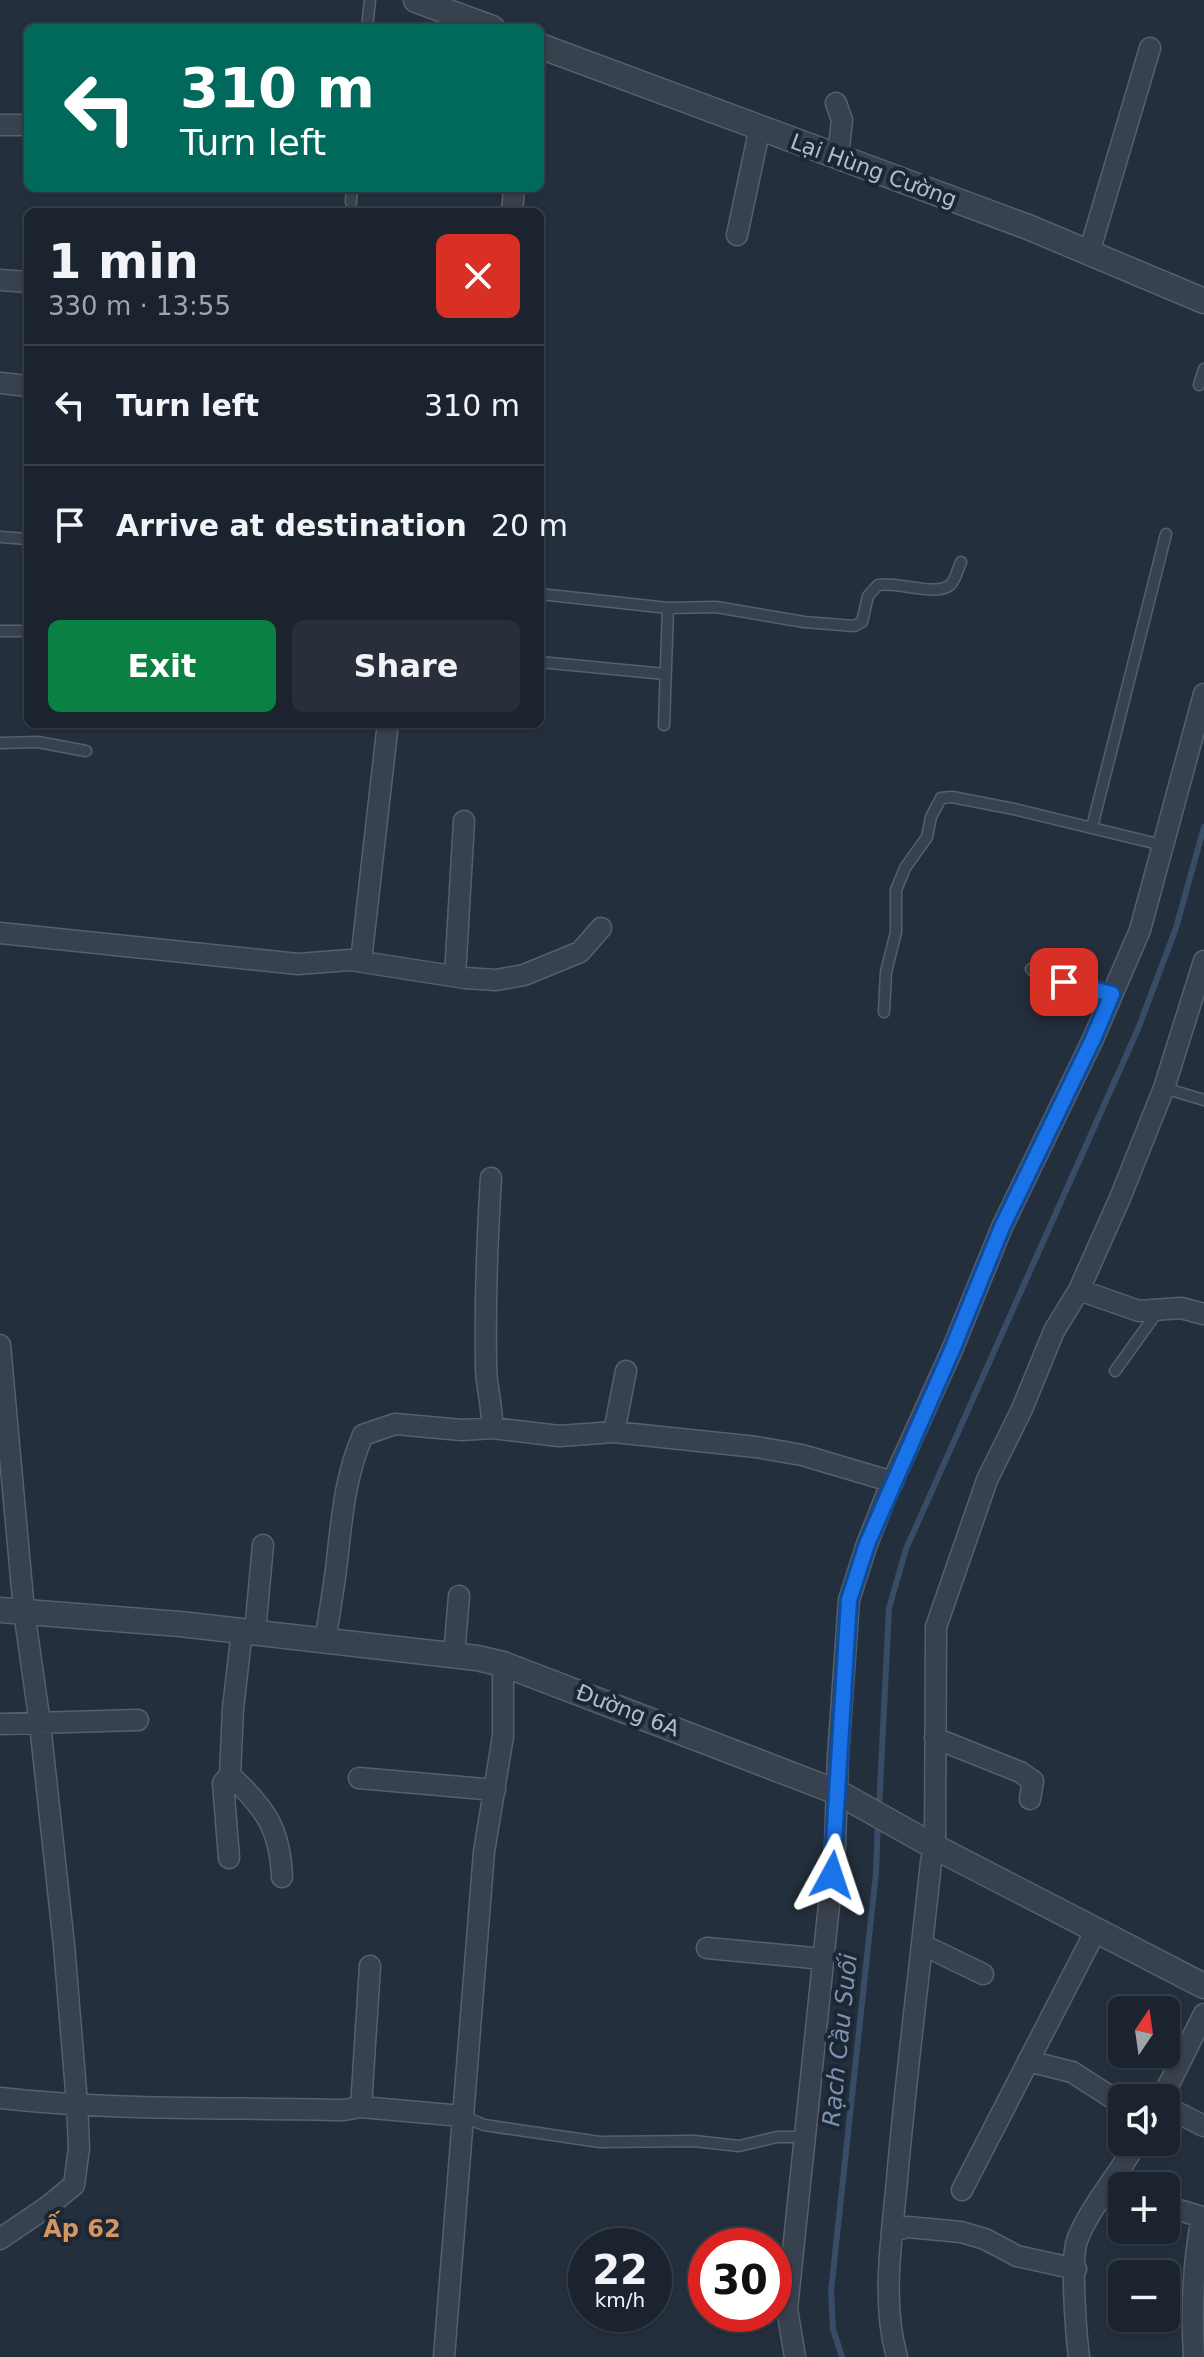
<!DOCTYPE html>
<html lang="en">
<head>
<meta charset="utf-8">
<style>
  :root { --surface:#1b232e; --page:#282f3a; --text:#f1f3f6; --muted:#a0a4aa; --line:#39404a; --accent:#0b8043 }
  body { margin:0; font-family:"DejaVu Sans",sans-serif; background:var(--page); color:var(--text); height:100vh; display:flex; flex-direction:column; font-size:30px; white-space:nowrap }
  * { box-sizing:border-box; margin:0 }
  p { font-size:26px; color:var(--muted) }
  .icon { flex:none; width:44px; height:44px; fill:none; stroke:currentColor; stroke-width:2; stroke-linecap:round; stroke-linejoin:round }
  .map { position:relative; flex:1; overflow:hidden }
  .side { position:absolute; left:24px; top:208px; width:520px; height:520px; display:flex; flex-direction:column; background:var(--surface); border-radius:12px; box-shadow:0 2px 6px #0004,0 0 0 2px var(--line) }
  .side>* { flex:none }
  .top-card { position:absolute; left:24px; top:24px; width:520px; height:168px; border-radius:12px; box-shadow:0 2px 6px #0004,0 0 0 2px var(--line); background:#00695c; color:#fff; overflow:hidden }
  .needle { width:52px; rotate:13deg }
  .controls { position:absolute; left:1108px; top:1996px; display:grid; gap:16px }
  .controls a { display:grid; place-items:center; width:72px; height:72px; border-radius:12px; background:var(--surface); box-shadow:0 2px 6px #0004,0 0 0 2px var(--line); font-size:40px }
  .speed { position:absolute; left:568px; top:2228px; display:flex; gap:16px; font-size:40px; font-weight:700; text-align:center }
  .speed>* { display:grid; place-content:center; width:104px; height:104px; border-radius:50%; background:var(--surface); box-shadow:0 2px 6px #0004,0 0 0 2px var(--line); line-height:1 }
  .speed small { font-size:20px; font-weight:400 }
  .speed .limit { border:12px solid #d22; background:#fff; color:#111 }
  .pin { position:absolute; display:grid; place-items:center; width:68px; height:68px; color:#fff; margin:-34px; border-radius:16px; box-shadow:0 4px 12px #0006 }
  .me { position:absolute; width:88px; margin:-44px; rotate:5deg; stroke-linejoin:round; filter:drop-shadow(0 0 6px #0008) }
  .turn { display:flex; align-items:center; gap:28px; height:168px; padding:0 24px; font-size:36px }
  .turn .icon { width:104px; height:104px; stroke-width:2.5 }
  .turn b { display:block; font-size:56px; line-height:68px }
  .round { display:grid; place-items:center; flex:none; width:84px; height:84px; border-radius:12px; background:var(--page) }
  .head { display:flex; align-items:center; justify-content:space-between; height:136px; padding:0 24px }
  h1 { font-size:48px; font-weight:600; line-height:60px }
  .cta { display:flex; gap:16px; margin-top:auto; padding:16px 24px }
  .cta a { flex:1; height:92px; border-radius:12px; background:var(--accent); color:#fff; font-size:32px; font-weight:600; line-height:92px; text-align:center }
  .cta a+a { background:var(--page); color:var(--text) }
  ul { padding:0; list-style:none }
  li { display:flex; align-items:center; gap:24px; height:120px; padding:0 24px; border-top:2px solid var(--line) }
  li div { flex:1 }
  li b { display:block; font-size:30px }
  li em { font-style:normal }
  .map>svg:first-child { display:block }
</style>
</head>
<body>
<div class="map">
<svg width="1204" height="2357" viewBox="0 0 1204 2357">
  <rect width="100%" height="100%" fill="#242f3e"/>
  <g fill="none" stroke-linecap="round" stroke-linejoin="round">
    <!-- stream -->
    <path stroke="#394c67" stroke-width="6" d="M879,1809L889,1608L906,1549L1138,1029L1176,928L1204,827
      M842,2357L833,2329L831,2291L876,1873L878,1820"/>
    <defs>
      <path id="service" d="M367,28L370,0
        M351,202L352,188
        M1199,385L1204,369
        M0,537L28,539
        M540,594L668,608L716,607L804,622L854,626L862,622L868,596L878,585C897,581 936,597 950,585C955,581 958,569 961,562
        M0,631H28
        M540,662L665,674
        M664,725L668,608
        M0,743L38,742L86,751
        M1092,827L1166,534
        M1031,969L1037,975L1112,994
        M884,1012L886,972L896,932V890L905,868L927,837L931,817L941,798L952,797L1014,809L1162,845
        M1164,1088L1204,1100
        M1115,1371L1158,1311
        M462,2116L484,2125L600,2142L694,2141L739,2146L777,2137H804"/>
      <path id="minor" d="M836,103L842,120L838,156
        M0,125H28
        M512,212L514,188
        M737,235L760,127
        M1089,253L1150,48
        M0,280L28,282
        M0,383L28,386
        M0,933L298,964L350,960L465,978L496,980L524,975L580,952L601,928
        M361,961L387,731
        M455,976L464,821
        M491,1178C487,1241 485,1303 486,1366C486,1387 493,1407 492,1428
        M1079,1290L1139,1311L1181,1308L1204,1314
        M0,1345L24,1611L40,1724L64,1945L77,2103L79,2148L74,2185L47,2207L0,2239
        M614,1432L756,1447L802,1455L893,1482
        M255,1632L263,1545
        M325,1641C329,1615 334,1588 337,1561C342,1517 345,1476 363,1435L395,1424L462,1430L492,1428L559,1436L614,1432L626,1371
        M454,1655L459,1596
        M0,1724L138,1720
        M935,1738L1020,1772L1033,1781L1030,1799
        M230,1775C265,1808 280,1828 282,1877
        M359,1778L495,1790
        M229,1858L223,1783L230,1775L233,1708L242,1631
        M923,1945L983,1974
        M707,1948L824,1959
        M1028,2061L1072,2072L1122,2104
        M0,2098C114,2111 229,2107 344,2110L361,2107L370,1966
        M1162,2098L1204,2014
        M361,2107L462,2116
        M1166,2107L1204,2126
        M962,2190L1096,1930
        M1166,2206L1202,2217C1193,2264 1191,2309 1194,2357
        M893,2231L908,2227L961,2232L985,2239L1017,2256L1076,2269
        M444,2357L484,1852L503,1736V1664
        M795,2357L787,2309L835,1847L838,1756L849,1600L867,1544L886,1496L952,1350L1002,1227L1093,1039L1140,930L1204,694
        M897,2357C881,2301 892,2237 897,2180C906,2074 920,1968 931,1862L935,1847L936,1627L987,1480L1022,1409L1054,1331L1079,1290L1120,1198L1164,1088L1204,961
        M1079,2357C1076,2334 1071,2265 1076,2244C1084,2215 1121,2171 1137,2142"/>
      <path id="tertiary" d="M416,0L492,28
        M540,46L1028,227L1204,301
        M0,1610L180,1624L477,1658L503,1664L837,1792L935,1847L1204,1986"/>
    </defs>
    <!-- service casing -->
    <use href="#service" stroke="#565f6c" stroke-width="13"/>
    <!-- minor casing -->
    <use href="#minor" stroke="#565f6c" stroke-width="23"/>
    <!-- tertiary casing -->
    <use href="#tertiary" stroke="#565f6c" stroke-width="27"/>
    <!-- service -->
    <use href="#service" stroke="#38414e" stroke-width="10"/>
    <!-- minor -->
    <use href="#minor" stroke="#38414e" stroke-width="20"/>
    <!-- tertiary -->
    <use href="#tertiary" stroke="#38414e" stroke-width="24"/>
  </g>
  <g fill="none" stroke-linecap="round" stroke-linejoin="round">
    <defs>
      <path id="route" d="M832,1875L849,1600L867,1544L952,1350L1002,1227L1093,1039L1112,994L1064,982"/>
    </defs>
    <!-- route casing -->
    <use href="#route" stroke="#114b97" stroke-width="20"/>
    <!-- route -->
    <use href="#route" stroke="#1a73e8" stroke-width="14"/>
  </g>
  <g text-anchor="middle" stroke-width="8" stroke-linejoin="round" paint-order="stroke">
    <!-- street labels -->
    <g font-size="22" fill="#b4bcc9" stroke="#1d2633">
      <text transform="translate(874 170) rotate(20)" y="8">Lại Hùng Cường</text>
      <text transform="translate(628 1710) rotate(21)" y="8">Đường 6A</text>
    </g>
    <!-- water labels -->
    <g font-size="24" font-style="italic" fill="#7c92b1" stroke="#1d2633">
      <text transform="translate(840 2040) rotate(-84)" y="8">Rạch Cầu Suối</text>
    </g>
    <!-- neighbourhood labels -->
    <g font-size="24" font-weight="bold" fill="#d59563" stroke="#1d2633">
      <text x="82" y="2237">Ấp 62</text>
    </g>
  </g>
</svg>
<div class="controls">
<a><svg class="needle" viewBox="-14 -14 28 28"><path d="M0-13l5 13h-10z" fill="#e53935"/><path d="M0 13l5-13h-10z" fill="#a0a4aa"/></svg></a>
<a><svg class="icon" aria-label="sound" viewBox="0 0 24 24"><path d="M4 9h4l5-4v14l-5-4H4zM17 9q2 3 0 6"/></svg></a>
<a>+</a>
<a>−</a>
</div>
<div class="speed"><div>22<small>km/h</small></div><div class="limit">30</div></div>
<div class="pin" style="left:1064px;top:982px;background:#d93025"><svg class="icon" aria-label="arrive" viewBox="0 0 24 24"><path d="M6 21V4h12l-3 4 3 4H6"/></svg></div>
<svg class="me" style="left:832px;top:1875px" viewBox="-20 -20 40 40"><path d="M0-17L14 15 0 8-14 15z" fill="#1a73e8" stroke="#fff" stroke-width="4"/></svg>
<div class="top-card">
<div class="turn"><svg class="icon" aria-label="left" viewBox="0 0 24 24"><path d="M17 20v-9H6M10 6l-5 5 5 5"/></svg><div><b>310 m</b>Turn left</div></div>
</div>
<section class="side">
<div class="head"><div><h1>1 min</h1><p>330 m · 13:55</p></div><a class="round" style="background:#d93025;color:#fff"><svg class="icon" aria-label="close" viewBox="0 0 24 24"><path d="M6 6l12 12M18 6L6 18"/></svg></a></div>
<ul>
<li><svg class="icon" aria-label="left" viewBox="0 0 24 24"><path d="M17 20v-9H6M10 6l-5 5 5 5"/></svg><div><b>Turn left</b></div><em>310 m</em></li>
<li><svg class="icon" aria-label="arrive" viewBox="0 0 24 24"><path d="M6 21V4h12l-3 4 3 4H6"/></svg><div><b>Arrive at destination</b></div><em>20 m</em></li>
</ul>
<div class="cta"><a>Exit</a><a>Share</a></div>
</section>
</div>
</body>
</html>
